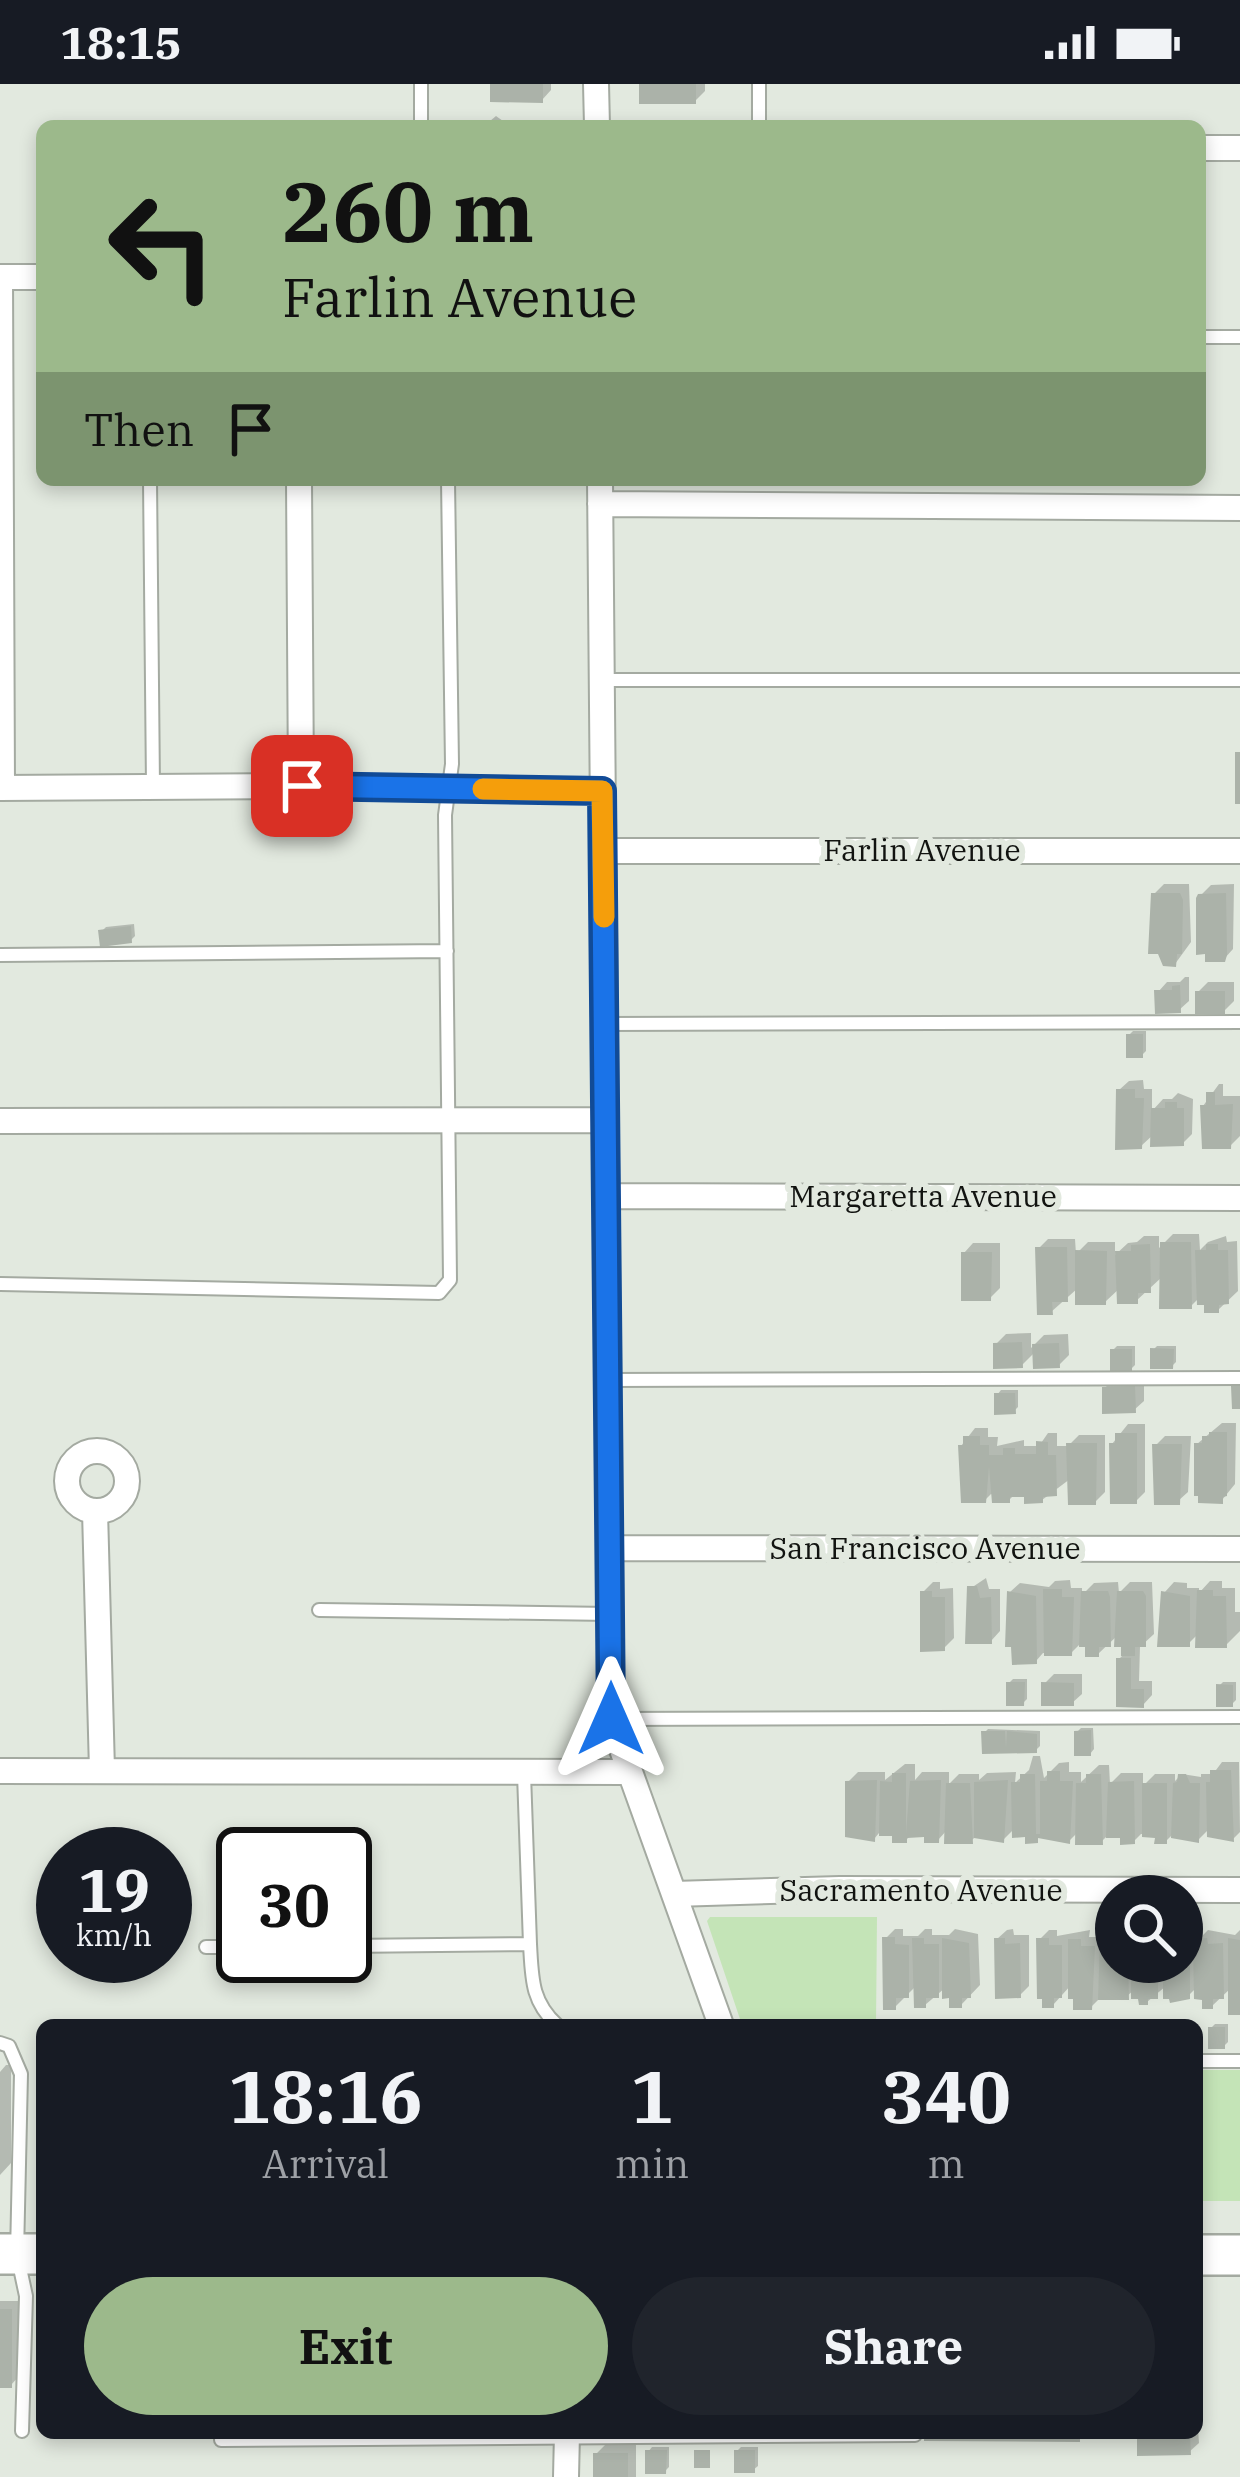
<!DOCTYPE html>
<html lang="en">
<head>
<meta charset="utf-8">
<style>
  :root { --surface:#171b24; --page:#20242c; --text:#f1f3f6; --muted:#9ea1a6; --accent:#9cb98b }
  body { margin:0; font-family:"IBM Plex Serif",serif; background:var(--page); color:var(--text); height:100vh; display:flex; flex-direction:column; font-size:45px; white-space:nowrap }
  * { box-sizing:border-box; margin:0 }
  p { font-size:39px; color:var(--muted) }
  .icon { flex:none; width:66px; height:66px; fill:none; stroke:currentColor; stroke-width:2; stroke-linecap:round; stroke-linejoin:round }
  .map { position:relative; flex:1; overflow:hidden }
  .side { position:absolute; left:36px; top:1935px; width:1167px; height:420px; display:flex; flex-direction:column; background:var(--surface); border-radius:18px; box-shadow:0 6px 18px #0003 }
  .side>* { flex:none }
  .top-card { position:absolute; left:36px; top:36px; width:1170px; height:366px; border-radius:18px; box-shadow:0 6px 18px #0003; background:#9cb98b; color:#111; overflow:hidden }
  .fabs { position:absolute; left:1095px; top:1791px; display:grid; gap:24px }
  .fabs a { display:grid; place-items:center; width:108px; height:108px; border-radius:50%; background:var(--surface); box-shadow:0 6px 18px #0003; font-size:60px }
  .speed { position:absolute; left:36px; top:1743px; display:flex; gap:24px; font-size:60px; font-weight:700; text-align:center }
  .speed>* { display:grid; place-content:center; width:156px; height:156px; border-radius:50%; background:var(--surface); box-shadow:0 6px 18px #0003; line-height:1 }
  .speed small { font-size:30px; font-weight:400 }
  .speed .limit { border:6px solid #111; border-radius:18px; background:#fff; color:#111 }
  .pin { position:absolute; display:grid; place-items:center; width:102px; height:102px; color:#fff; margin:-51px; border-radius:24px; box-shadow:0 6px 18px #0006 }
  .me { position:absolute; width:132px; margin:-66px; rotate:0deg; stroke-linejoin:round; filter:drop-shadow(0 0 9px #0008) }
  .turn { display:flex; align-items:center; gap:42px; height:252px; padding:0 48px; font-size:54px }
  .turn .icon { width:156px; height:156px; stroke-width:2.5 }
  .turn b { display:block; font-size:84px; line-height:102px }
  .then { display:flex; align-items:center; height:114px; padding:0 48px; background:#0003; gap:24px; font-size:45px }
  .eta { display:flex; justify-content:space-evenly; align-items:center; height:204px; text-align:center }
  .eta b { font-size:72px; font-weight:700; line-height:84px }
  .action { display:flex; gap:24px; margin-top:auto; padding:24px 48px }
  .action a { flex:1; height:138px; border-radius:72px; background:var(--accent); color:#111; font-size:48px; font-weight:700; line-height:138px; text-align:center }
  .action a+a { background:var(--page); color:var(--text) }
  .status { display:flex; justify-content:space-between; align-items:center; height:84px; padding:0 60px; background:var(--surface); direction:ltr }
  .status svg { height:33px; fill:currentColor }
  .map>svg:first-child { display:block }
</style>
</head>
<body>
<div class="status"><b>18:15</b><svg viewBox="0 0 49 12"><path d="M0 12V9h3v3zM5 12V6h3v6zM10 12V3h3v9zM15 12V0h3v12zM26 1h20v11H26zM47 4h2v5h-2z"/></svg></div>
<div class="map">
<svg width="1240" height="2393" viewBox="0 0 1240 2393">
  <rect width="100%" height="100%" fill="#e2e9df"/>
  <!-- green -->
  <path fill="#c4e4b7" d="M710,1833H877L876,1941H742L707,1837Z
    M1197,1986H1240V2117H1197Z"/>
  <!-- shadow -->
  <path fill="#0003" d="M493,0H551V6L542,16Z
    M642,0H705V7L695,17Z
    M496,32L510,42H484Z
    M1164,800H1189L1191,858L1175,880L1154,810Z
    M1234,800L1233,865L1224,875L1201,811L1211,801Z
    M134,840L135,852L131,856L102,847L106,843Z
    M1185,893H1189V917L1179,926L1158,908L1167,898H1180Z
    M1208,898H1234V917L1224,927L1198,908Z
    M1133,947H1146V967L1142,971L1129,951Z
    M1143,996L1144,1005H1152V1027L1163,1015H1172L1178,1009L1193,1015L1192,1050L1183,1059L1154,1050L1141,1062L1119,1006L1129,997Z
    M1219,1000H1223V1012H1240V1052L1230,1062L1203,1022Z
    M1173,1150H1199L1200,1166L1208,1158L1226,1152L1227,1158L1237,1157L1238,1207L1218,1226L1199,1214L1191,1222L1162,1193L1136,1217L1120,1204L1105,1218L1078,1204L1051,1228L1038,1165L1048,1155H1075L1076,1170L1088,1158H1115V1171L1128,1159L1137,1158L1144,1152H1159V1164Z
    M973,1159H1000V1204L990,1214L964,1169Z
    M1031,1249V1264L1044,1251L1068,1250L1069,1271L1059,1281L1035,1268L1022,1281L996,1260L1006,1250Z
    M1117,1262H1135V1281L1131,1285L1113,1266Z
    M1157,1262H1176V1278L1172,1282L1153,1266Z
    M1114,1294H1144V1317L1134,1326L1105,1304Z
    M1001,1306H1018V1323L1014,1327L997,1311Z
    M1222,1339H1236L1235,1400L1222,1416L1197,1360Z
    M1128,1340H1145V1408L1136,1417L1112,1360Z
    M975,1344H988V1353H998L997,1362L1024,1356V1362H1039L1048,1349H1057V1362H1068L1079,1351H1105V1408L1095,1418L1070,1395L1042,1416L1027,1410H1015L1009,1416L991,1410L985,1416L961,1362Z
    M1165,1352H1191L1188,1408L1178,1417L1155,1362Z
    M986,1494L989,1505H1000V1547L991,1557L968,1506Z
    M1070,1496L1071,1504H1082V1511L1094,1499L1118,1498L1119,1509L1130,1498H1152L1154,1550L1140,1563L1139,1597H1152V1611L1143,1621L1119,1620V1575L1124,1570L1117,1552L1098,1570L1088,1560H1080L1071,1569H1043L1036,1577L1010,1508L1020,1499L1049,1503L1055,1497Z
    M1210,1497H1222V1504H1235V1528H1240V1561V1547L1226,1561L1198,1550L1189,1559L1164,1509L1174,1498L1187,1499V1504H1199V1509Z
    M933,1498H940V1505L953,1504L954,1554L944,1564L923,1508Z
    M1054,1590H1082V1610L1072,1619L1044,1600Z
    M1013,1595H1027V1615L1023,1619L1009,1599Z
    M1223,1598H1236V1616L1232,1620L1219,1602Z
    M1081,1644H1093L1094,1665L1090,1670L1077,1648Z
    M988,1645L1040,1647V1662L1036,1666L985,1667L984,1649Z
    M1033,1672H1040L1044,1694L1059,1679L1069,1678V1688H1081V1698L1099,1681H1109L1110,1700L1121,1689H1143V1702L1155,1690H1175V1697L1182,1690L1201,1693V1690H1213L1222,1678H1239L1240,1748L1233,1755L1209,1745L1198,1756L1172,1751L1166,1757L1158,1751L1141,1750L1134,1757L1123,1751H1108L1101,1758L1078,1748L1069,1757L1042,1751L1036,1756L1015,1744L1003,1756L977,1751L971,1757L947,1746L938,1756L927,1750H912L906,1756L895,1749H879L874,1755L848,1698L858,1688H885V1696L905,1680H915V1696L922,1688H949V1700L959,1690H979V1696L987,1689L1016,1688L1015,1699L1029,1686Z
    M895,1845H903V1852H918L925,1845H932V1851H949L955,1845L978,1850L980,1901L961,1921L945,1904L925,1921L916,1902L895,1923L885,1855Z
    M1013,1845L1014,1851H1029V1902L1020,1911L997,1855L1007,1846Z
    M1049,1846H1057V1852L1090,1846L1089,1853H1105L1116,1846V1878H1182V1846V1852H1198V1856L1208,1846L1235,1851L1240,1846V1928L1231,1904L1212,1922L1197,1903L1188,1912L1166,1902L1147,1918L1134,1906L1127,1912L1101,1913L1091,1923L1071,1901L1053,1921L1039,1856Z
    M347,1935H402V1941H341Z
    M897,1935H922V1941H891Z
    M961,1938H999V1941H957Z
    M1215,1940H1228V1958L1224,1962L1211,1944Z
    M6,1981H11V2079L0,2091V1988Z
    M0,2217H21L20,2291L11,2301H0Z
    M1197,2329L1199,2359L1189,2368L1140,2349H1197Z
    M606,2360H636V2393H596V2370Z
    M652,2363H669V2383L665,2387L648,2368Z
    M741,2363H758V2382L753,2386L737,2367Z"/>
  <!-- building -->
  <path fill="#abb2a9" d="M490,0H543V19L490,18Z
    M639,0H696V20H639Z
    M1235,668H1240V720H1235Z
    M1151,809H1180L1183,816L1182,870H1177L1176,883L1163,882L1158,870H1148Z
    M1226,809L1227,871L1225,878H1205V870L1196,871V814L1198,810Z
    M131,842L132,859L100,863L98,846Z
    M1180,901L1181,929L1155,930L1154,906H1172V902Z
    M1195,907H1225V930H1195Z
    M1126,950H1143V974H1126Z
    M1116,1005H1135V1014H1144L1142,1065L1115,1066Z
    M1206,1008H1215V1021L1233,1020L1231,1065H1202L1200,1021H1206Z
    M1165,1018H1177V1024H1184V1062L1150,1063L1151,1024H1165Z
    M1160,1158H1191L1192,1225H1159Z
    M1150,1160L1151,1209H1138V1220H1117L1115,1167H1131V1161Z
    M1206,1160H1218V1166H1228L1229,1220L1219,1221V1229H1204V1221H1197L1195,1166H1206Z
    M1035,1163H1067L1068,1218H1052L1053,1231H1037Z
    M1075,1166L1107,1167L1106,1221H1075Z
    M961,1168H992L991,1217H961Z
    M1022,1258L1023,1284L993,1285V1259Z
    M1059,1259L1060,1284L1033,1285L1032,1260Z
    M1150,1264L1174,1265L1173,1285H1150Z
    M1110,1265H1132V1288H1110Z
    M1135,1302L1136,1329L1102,1330V1303Z
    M1231,1302H1240V1325H1232Z
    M994,1309H1015L1016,1330L994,1331Z
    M1209,1348H1227V1412L1223,1413V1420L1198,1419V1412H1194V1359H1202V1352H1209Z
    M1115,1349H1137V1420H1110L1109,1359H1115Z
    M963,1352H980V1361H989V1371H1003V1364H1015V1370H1036V1357L1048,1358V1371H1056L1057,1412L1043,1413V1419L1024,1420V1413H1010V1419H992L989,1382L986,1419H961L958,1361H963Z
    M1066,1359H1097L1096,1421H1068Z
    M1152,1360H1182L1180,1421H1154Z
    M967,1502H977L980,1514L991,1513L992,1560H965Z
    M1043,1505H1062V1513H1074L1072,1572H1044Z
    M1197,1506H1213V1512H1226L1227,1564H1195Z
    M920,1507H932V1513H945V1567L920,1568Z
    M1007,1507L1036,1512L1037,1580L1012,1581L1011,1563H1005Z
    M1081,1507H1108L1110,1513L1111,1563H1099V1573H1085V1563H1079Z
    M1117,1507H1143L1146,1512V1563H1135V1572H1121V1563H1114Z
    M1161,1507L1190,1512V1563H1157Z
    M1116,1574H1131V1605H1144V1624L1116,1623Z
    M1006,1598H1025L1024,1622H1006Z
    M1041,1598L1074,1599V1622H1041Z
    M1216,1600L1233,1601V1623H1216Z
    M1091,1646V1672H1074V1647Z
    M981,1647H1005L1006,1664L1007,1647L1037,1650V1669L982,1670Z
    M1210,1686H1231L1234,1758L1207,1753L1206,1698H1210Z
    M1047,1687H1060V1697H1073L1070,1760L1038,1754V1759L1025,1760V1753L1012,1754L1011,1698H1020V1690H1035L1036,1750H1040V1697H1047Z
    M892,1689H906V1750L910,1697L941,1696L939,1759H924V1753L907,1754V1759H892V1752H879L880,1697L892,1698Z
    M1086,1690H1101L1103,1761H1075L1076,1699H1086Z
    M1178,1690H1186L1190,1699H1200L1199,1759L1171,1754L1173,1699L1177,1698Z
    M877,1696L875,1758L845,1753V1697Z
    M1008,1696L1004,1759L974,1754V1698Z
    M1134,1697L1135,1760L1120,1761V1754H1106L1108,1698Z
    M946,1699H970L973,1760H944Z
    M1142,1699H1167V1760H1154L1155,1754L1142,1753Z
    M882,1853H895V1860L909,1861V1914H896V1926H883Z
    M912,1854H924V1860H939V1914H926V1924H914Z
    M942,1854L969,1859L971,1914H962V1924H949V1914L942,1915Z
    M994,1854H1005V1860L1020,1859L1021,1914L995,1915Z
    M1036,1854H1049V1861H1062V1914H1054V1924H1042V1915H1037Z
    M1100,1854H1112V1860H1116V1878H1128L1129,1916H1098Z
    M1207,1854L1208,1860L1223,1859L1224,1915H1213V1925H1202V1916L1194,1915L1193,1860L1195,1855Z
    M1228,1854L1240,1856V1931H1228Z
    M1068,1855H1081V1862H1095L1092,1926H1073V1915H1068Z
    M1182,1860H1190V1915L1170,1919L1169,1915H1163V1878H1182Z
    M1131,1878H1158V1915H1148V1921H1139L1138,1915H1131Z
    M1208,1943H1225V1965H1208Z
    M0,2225H12V2304H0Z
    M924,2349H1080V2358L924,2357Z
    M1137,2349H1190L1191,2371L1137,2372Z
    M645,2366H667L666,2390H645Z
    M694,2366H710V2384H694Z
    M734,2366H755V2389H734Z
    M593,2369H628V2393H593Z"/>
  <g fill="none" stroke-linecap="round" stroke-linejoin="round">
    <defs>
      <path id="lane" d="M421,0V42
        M759,0V42
        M1200,253H1240
        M150,396L153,703
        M603,596H1240
        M0,871L447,867
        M605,940L1240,938
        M0,1200L439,1209L450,1196L445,731L452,680L448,396
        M608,1296L1240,1294
        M319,1526L610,1530
        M612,1635L1240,1633
        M524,1690L530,1860
        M345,1862L530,1860C532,1894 531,1917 557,1941
        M206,1863H243
        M0,1959L9,1962L21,1990L17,2170L26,2212L22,2347
        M1197,1977H1240
        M221,2356L915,2351"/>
      <path id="street" d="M596,0L597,42
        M1200,64H1240
        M299,396L301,702
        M600,396L611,1635L721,1941
        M600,420L1240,424
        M0,704L301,702L603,707
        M2,704L0,193H42
        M603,767H1240
        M0,1037L606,1036
        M607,1112L1240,1114
        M67 1397a30 30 0 1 1 60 0a30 30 0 1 1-60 0Z
        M95,1427L102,1686
        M610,1464L1240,1465
        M0,1687L629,1688
        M674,1810L840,1805L1240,1806
        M566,2393L567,2349"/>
      <path id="primary" d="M0,2170H42
        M1197,2171H1240"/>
    </defs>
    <!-- lane casing -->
    <use href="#lane" stroke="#a4aaa1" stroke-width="16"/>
    <!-- street casing -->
    <use href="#street" stroke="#a4aaa1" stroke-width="28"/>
    <!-- primary casing -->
    <use href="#primary" stroke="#a4aaa1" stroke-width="44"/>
    <!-- lane -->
    <use href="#lane" stroke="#fff" stroke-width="12"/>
    <!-- street -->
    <use href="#street" stroke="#fff" stroke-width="24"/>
    <!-- primary -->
    <use href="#primary" stroke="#fff" stroke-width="39"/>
  </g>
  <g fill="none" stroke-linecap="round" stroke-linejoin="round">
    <defs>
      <path id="route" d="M302,702L602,707L611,1635"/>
    </defs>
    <!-- route casing -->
    <use href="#route" stroke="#114b97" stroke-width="30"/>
    <!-- route -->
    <use href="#route" stroke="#1a73e8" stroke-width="21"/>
    <!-- slow -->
    <path stroke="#f59e0b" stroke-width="21" d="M483,705L602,707L604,833"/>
  </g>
  <g text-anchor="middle" stroke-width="12" stroke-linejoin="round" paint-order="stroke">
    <!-- street labels -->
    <g font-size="30" fill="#111310" stroke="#e2e9df">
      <text x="922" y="777">Farlin Avenue</text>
      <text x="923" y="1123">Margaretta Avenue</text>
      <text x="925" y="1475">San Francisco Avenue</text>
      <text x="921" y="1817">Sacramento Avenue</text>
    </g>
  </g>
</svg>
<div class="fabs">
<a><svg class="icon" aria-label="search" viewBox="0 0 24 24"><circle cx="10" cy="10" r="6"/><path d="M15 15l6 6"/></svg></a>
</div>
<div class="speed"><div>19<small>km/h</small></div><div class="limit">30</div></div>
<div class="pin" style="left:302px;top:702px;background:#d93025"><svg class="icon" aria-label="arrive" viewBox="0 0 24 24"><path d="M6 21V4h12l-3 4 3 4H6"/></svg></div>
<svg class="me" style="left:611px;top:1635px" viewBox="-20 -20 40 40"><path d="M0-17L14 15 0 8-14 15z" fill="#1a73e8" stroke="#fff" stroke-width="4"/></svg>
<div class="top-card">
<div class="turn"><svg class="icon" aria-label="left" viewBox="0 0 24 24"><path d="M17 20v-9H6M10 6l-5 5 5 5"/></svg><div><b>260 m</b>Farlin Avenue</div></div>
<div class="then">Then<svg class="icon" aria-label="arrive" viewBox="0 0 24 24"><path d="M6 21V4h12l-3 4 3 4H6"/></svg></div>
</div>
<section class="side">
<div class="eta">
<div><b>18:16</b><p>Arrival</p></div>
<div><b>1</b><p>min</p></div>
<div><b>340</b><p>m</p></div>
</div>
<div class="action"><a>Exit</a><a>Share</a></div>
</section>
</div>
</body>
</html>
